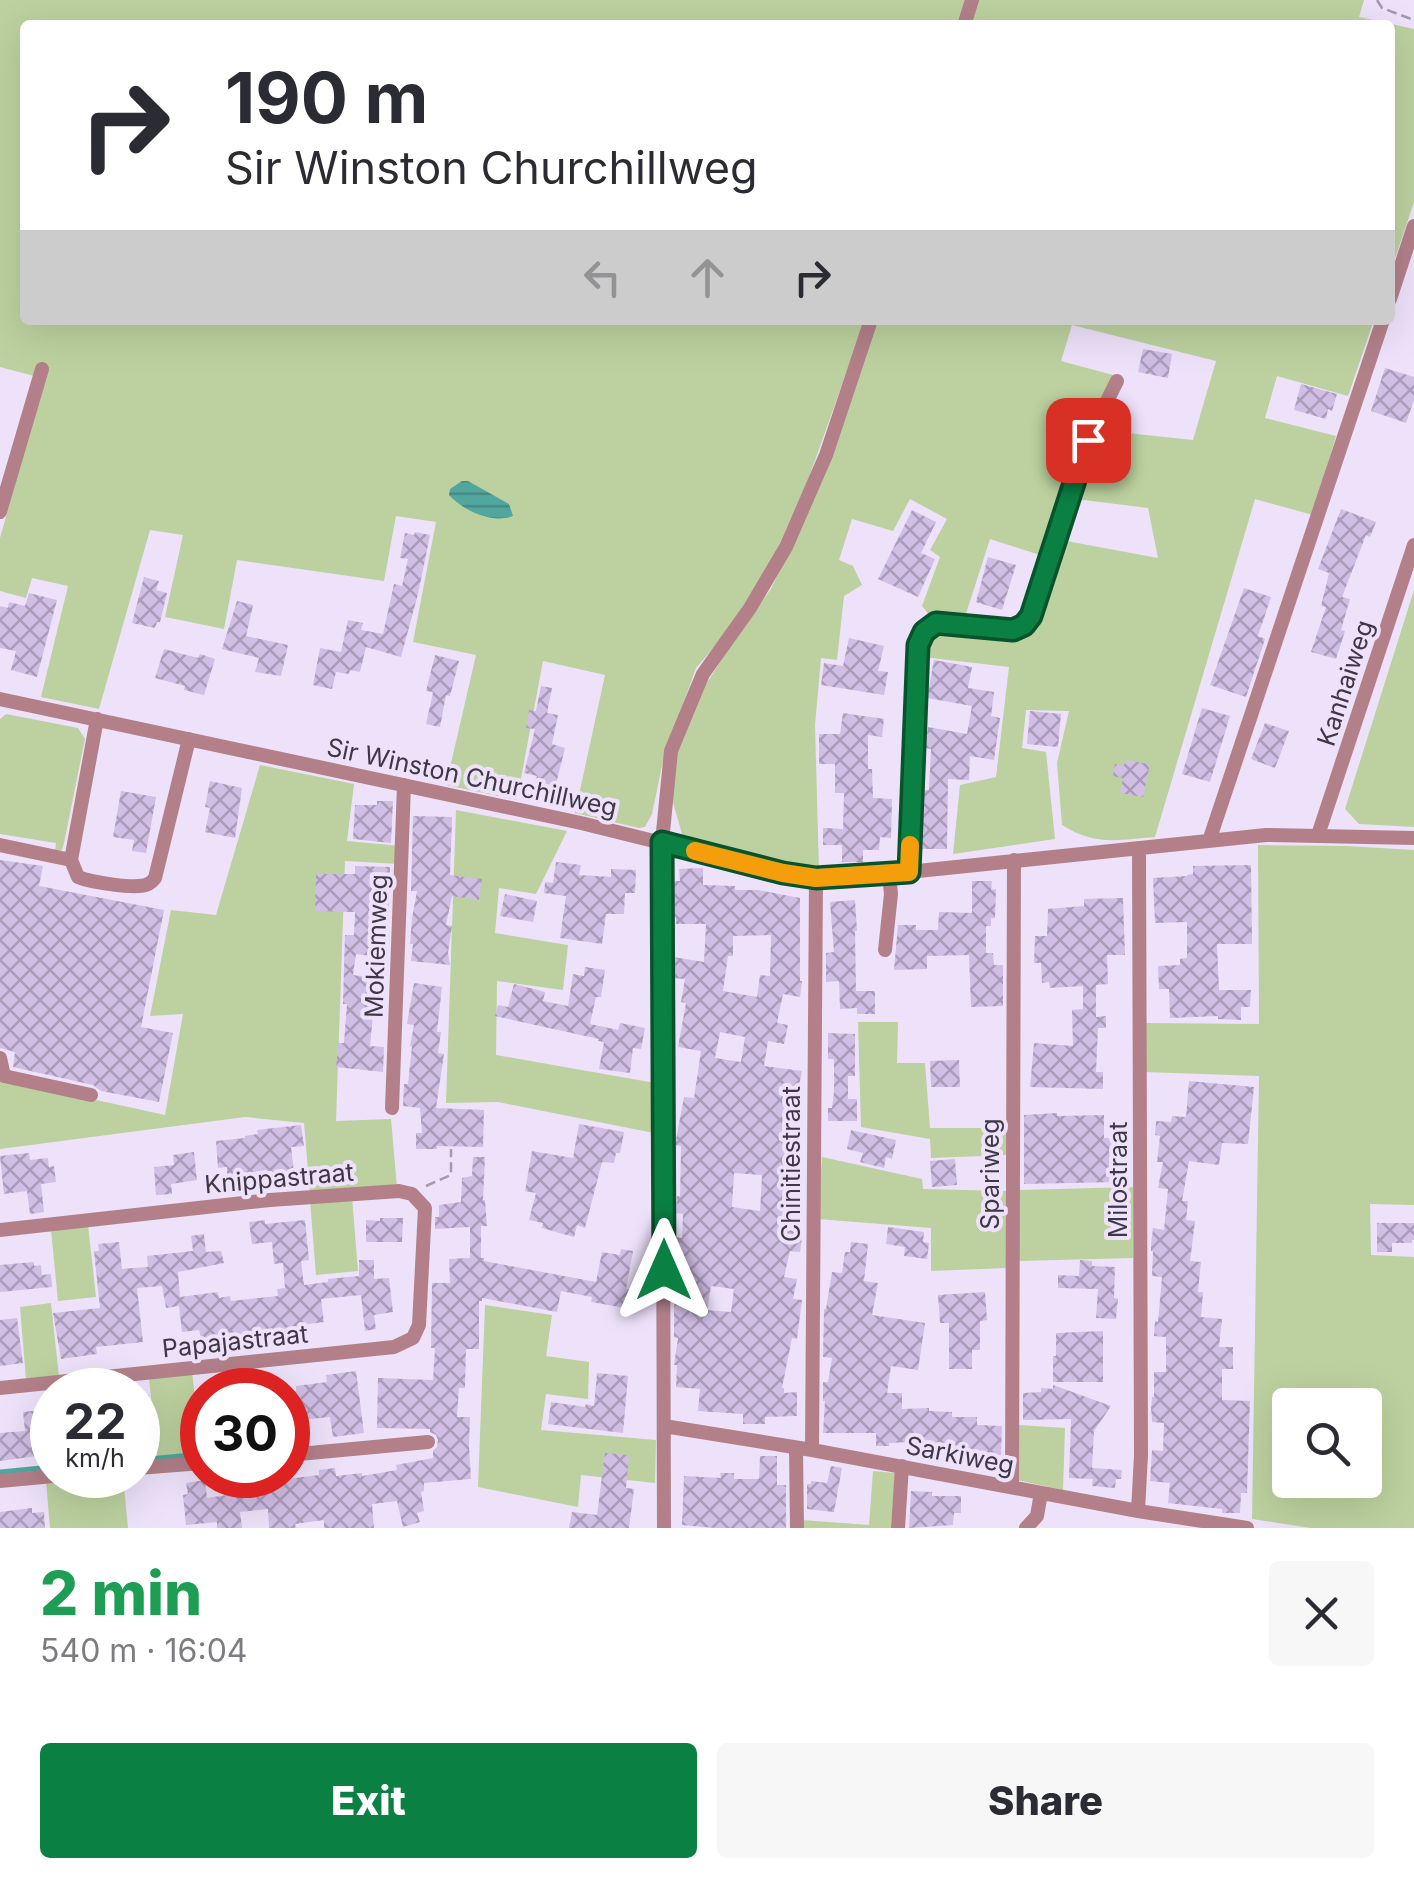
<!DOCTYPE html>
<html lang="en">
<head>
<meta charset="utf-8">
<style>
  :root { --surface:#fff; --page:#f7f7f7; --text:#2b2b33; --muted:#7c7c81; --accent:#0b8043 }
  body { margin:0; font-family:Inter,sans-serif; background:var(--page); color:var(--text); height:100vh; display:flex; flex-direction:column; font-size:38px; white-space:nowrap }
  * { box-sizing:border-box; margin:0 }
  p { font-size:32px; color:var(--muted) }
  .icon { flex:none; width:55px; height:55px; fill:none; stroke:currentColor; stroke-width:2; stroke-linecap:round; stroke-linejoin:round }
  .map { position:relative; height:1528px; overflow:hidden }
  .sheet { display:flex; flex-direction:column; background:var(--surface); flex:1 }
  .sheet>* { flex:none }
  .hud { position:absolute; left:20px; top:20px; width:1375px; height:305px; border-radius:10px; box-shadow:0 10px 40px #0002; background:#fff; color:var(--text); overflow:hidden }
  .tools { position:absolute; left:1272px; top:1388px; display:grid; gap:20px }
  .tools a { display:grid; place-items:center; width:110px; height:110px; border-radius:10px; background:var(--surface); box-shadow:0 10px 40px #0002; font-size:50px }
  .speed { position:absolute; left:30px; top:1368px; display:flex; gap:20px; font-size:50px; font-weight:700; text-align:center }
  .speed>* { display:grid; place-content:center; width:130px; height:130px; border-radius:50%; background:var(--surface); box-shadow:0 10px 40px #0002; line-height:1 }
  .speed small { font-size:25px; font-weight:400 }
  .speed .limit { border:15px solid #d22; background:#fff; color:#111 }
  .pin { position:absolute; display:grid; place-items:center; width:85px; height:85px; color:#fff; margin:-42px; border-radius:20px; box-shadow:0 5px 15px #0006 }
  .me { position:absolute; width:110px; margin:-55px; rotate:0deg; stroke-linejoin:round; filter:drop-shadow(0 0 8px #0008) }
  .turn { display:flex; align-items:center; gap:35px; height:210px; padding:0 40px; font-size:45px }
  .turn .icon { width:130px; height:130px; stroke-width:2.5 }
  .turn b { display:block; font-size:70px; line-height:85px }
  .lanes { display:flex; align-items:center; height:95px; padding:0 40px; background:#0003; justify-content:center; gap:50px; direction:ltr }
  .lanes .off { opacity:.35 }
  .round { display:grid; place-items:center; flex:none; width:105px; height:105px; border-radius:10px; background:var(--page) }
  .overview { display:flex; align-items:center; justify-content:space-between; height:170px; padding:0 40px }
  h1 { font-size:60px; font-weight:800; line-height:75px; color:#1e9e55 }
  .action { display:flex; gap:20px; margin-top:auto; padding:20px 40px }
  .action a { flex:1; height:115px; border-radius:10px; background:var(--accent); color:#fff; font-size:40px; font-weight:800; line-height:115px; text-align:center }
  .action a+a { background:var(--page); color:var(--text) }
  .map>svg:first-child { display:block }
</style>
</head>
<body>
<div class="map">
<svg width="1414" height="1528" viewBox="0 0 1414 1528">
  <defs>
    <pattern id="water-rules" width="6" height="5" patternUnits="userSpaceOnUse" patternTransform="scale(2.5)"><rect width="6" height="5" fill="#51a79e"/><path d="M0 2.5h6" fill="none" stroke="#458983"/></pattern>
    <pattern id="building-cross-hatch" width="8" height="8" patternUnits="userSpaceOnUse" patternTransform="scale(2.5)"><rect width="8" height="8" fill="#d1bee5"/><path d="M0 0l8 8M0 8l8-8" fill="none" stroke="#ab9bbb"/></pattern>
  </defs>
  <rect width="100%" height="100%" fill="#ede2fa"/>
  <!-- grass -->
  <path fill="#bcd19f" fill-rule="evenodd" d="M0,0H965L956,25H25V320H865L808,480L771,563L722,638L696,668L663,761L652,814L645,827L639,828L575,813L605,675L543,661L517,800L446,785L476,655L413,642L436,522L396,516L384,581L237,560L224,629L165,617L183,535L150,530L99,709L41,697L68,586L32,578L26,598L0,591V538L15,485L38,377L0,367Z
    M978,0H1364L1359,17L1414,29V202L1390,273V25H970Z
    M871,320H1374L1348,396L1277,376L1265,418L1336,436L1313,515L1255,499L1155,837C1118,840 1095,846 1062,825L1057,763L1069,711L1026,710L1022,748L1046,752L1055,839L953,854L960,785L996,777L1009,667L923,657L927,635L936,628L1021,632L1035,624L1061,540L1158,558L1148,508L1076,499L1098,430L1193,440L1216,361L1072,325L1061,361L1113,375L1087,427L1046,557L990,539L964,620L932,618L922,606L940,557L930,550L947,519L910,499L893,531L852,519L839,560L853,566L862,585L844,596L837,660L821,658L815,725L819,870L807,871L684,841L672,799L676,757L707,683L735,638L771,589L809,507Z
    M1414,590V827L1359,824L1345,809Z
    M6,714L78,728L85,739L64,843L62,850L55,852L56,843L0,834V719Z
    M260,765L354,784L347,841L401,846L399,864L345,861L336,1121L391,1119L397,1187L310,1193L304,1123L245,1117L0,1149V1079L165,1115L183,1014L150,1016L171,910L216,915Z
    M456,810L567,831L536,894L499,888L495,933L568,945L563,990L497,981L496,1055L655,1083L654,1133L498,1102L446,1103Z
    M1258,845L1346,846L1414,850V1205L1370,1204L1371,1255L1414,1257V1528H1311L1252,1519L1259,1076L1145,1072V1023L1259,1024ZM1290,1405H1365V1480H1290Z
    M858,1022H898L897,1063H925L930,1128H1007V1155L931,1158L930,1139L861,1127Z
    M822,1157L922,1179L923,1189L1007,1191L1006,1268L931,1271V1228L818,1219Z
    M1133,1187V1258L1019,1261V1190Z
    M352,1197L358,1271L316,1275L310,1201Z
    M88,1225L96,1297L58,1301L51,1230Z
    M51,1303L59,1377L26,1380L20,1307Z
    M485,1305L552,1315L546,1356L589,1362L588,1399L546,1394L541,1430L656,1440L655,1483L581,1475L578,1507L478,1487Z
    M192,1372L202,1457L158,1462L149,1378Z
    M1019,1425L1065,1428L1063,1490L1017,1480Z
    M873,1471L895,1473L891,1528H802V1520L869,1525Z
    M96,1475H123L128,1528H50L46,1481Z"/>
  <!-- water -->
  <path fill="url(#water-rules)" d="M462,481H468L509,504L513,516C492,524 464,511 449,495L450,489Z"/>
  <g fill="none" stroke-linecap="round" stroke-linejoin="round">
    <!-- stream -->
    <path stroke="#51a79e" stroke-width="5" d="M288,1447H292
      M138,1460L202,1454
      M0,1472L52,1467"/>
  </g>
  <!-- building -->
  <path fill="url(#building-cross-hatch)" fill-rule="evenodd" d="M1143,349L1172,354L1168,378L1138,372Z
    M1385,368L1414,377V400L1406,423L1371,411Z
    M1301,384L1337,394L1332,411L1328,409L1326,419L1294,410Z
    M1341,509L1376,522L1370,537L1366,535L1342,597L1350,599L1341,630L1345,631L1336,659L1311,652L1326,607L1321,606L1329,573L1318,569Z
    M912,510L936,522L921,553L935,559L918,597L878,579Z
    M415,532L430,535L418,594L401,657L366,647L360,672L350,670L349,674L336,672L332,689L313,685L320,648L341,652L348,620L363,623L361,630L383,634L394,584L402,586L408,559L400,558L405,533L414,535Z
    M988,557L1016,565L1002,610L976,602Z
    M144,577L159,581L156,590L167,593L160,622H157L155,628L132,623Z
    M1244,588L1271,597L1258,636L1265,639L1246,697L1210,685Z
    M29,593L57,600L37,677L11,670L16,651L0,648V606L8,608L9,602L25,606Z
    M237,601L253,605L246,636L288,645L281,676L255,672L259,658L222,649Z
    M849,638L884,646L878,671L888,672L884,695L821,685L824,663L843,666Z
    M164,649L198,658L200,654L215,659L204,695L184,690L185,686L155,678Z
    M435,655L459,661L450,696L446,695L440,727L426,724L433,692L426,691Z
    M934,660L972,667L968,688L994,692L991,716L1000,718L994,760L970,756L969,780L948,779L947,849H921L923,790H929L931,749L925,748L928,727L967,734L972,706L927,698Z
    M541,686L552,688L547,713L558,715L552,744L565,748L555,788L535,783L537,776L524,773L535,729L526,728L529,710L536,711Z
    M1202,708L1230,716L1210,782L1182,774Z
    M1030,711L1061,714L1058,747L1027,744Z
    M843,713L884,719L882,737L868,735V769H872L873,798L892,799L891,838L880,837L879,850H863V862H842V845H823V828L843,829L844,793H835V764H819V734H840Z
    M1265,723L1289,731L1275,768L1251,759Z
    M1125,760L1150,764L1143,797L1120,793L1123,778L1113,776L1115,764L1124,766Z
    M210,781L242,788L235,838L205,832L210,808L205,807Z
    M121,791L156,797L146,853L132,851L134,840L113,837Z
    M377,801H393L391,843L353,839L355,805H377Z
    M413,816L452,817L450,875L482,879L479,900L452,896L446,925L452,926L448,953L450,965L411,961L413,944H410L412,918L417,891H411Z
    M0,860L43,866L39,886L164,910L141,1027L173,1033L159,1102L101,1091L93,1085L13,1067L15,1052L0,1048Z
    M556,862L581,865L579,875L611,877V869L636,870L635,893H625L624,914H606L602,944L560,938L566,896L544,893L545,882L553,883Z
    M1251,865L1252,944H1217L1219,990H1251L1250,1007H1241V1020L1218,1019V1016L1170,1018L1169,989H1159L1158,966L1180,965V959L1187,958V922L1155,923L1153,878L1187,876V875L1193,874V866Z
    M355,866L390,867L389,908H382L381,937H387L386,958L356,954L353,975L377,978L376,1004H374L370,1046L384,1047L383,1072L336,1067L338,1043H344L347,1004H343L345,935H354L355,912L315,911L316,874H355Z
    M703,868V885L735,886V890H758L800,898V981H802L800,997L783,994L777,1023L788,1025L784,1044L768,1041L764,1066L802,1071L792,1119H796L792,1168H787L786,1215L800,1216L797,1236L802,1237L800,1252L790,1251L784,1277L797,1279L793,1299L802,1300L797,1339L792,1338L782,1388H784V1393L797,1392V1416L765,1417V1424H743V1414L698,1411L700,1389L676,1387L677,1365H674L678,1338L674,1337V1307L679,1279L674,1278V1246L675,1237L682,1238L683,1214L676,1213L677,1196H680L681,1146L675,1145L684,1097L694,1098L701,1051L678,1047L686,1003L681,1002L685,979L673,978V957L704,962L706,924H676V917H673V881H680L679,869ZM771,935L770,976L760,975L757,997L723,991L728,956H733V936ZM720,1032L745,1037L741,1062L715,1058ZM734,1173L762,1175L760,1211L732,1207ZM711,1286L734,1289L731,1312L707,1310Z
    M972,881H992L991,890L996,889L995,918H991V926H986V953H993L994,965H1003V1006L971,1007L969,955L927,956V969L894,970L898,925H916V930H938L939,912L972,913Z
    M505,894L537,901L533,922L500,916Z
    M1123,898L1125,955H1107L1108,984L1096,985V1017L1106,1016V1028H1098L1096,1072H1103V1089L1030,1087L1034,1043L1073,1046L1072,1010L1083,1009V986L1050,988L1049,982L1042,983L1041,963H1034L1035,936H1047L1048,909L1084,906V899Z
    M855,900L857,931H855L856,991H875V1014H857V1008L840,1009L839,981L826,982V953L834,952L830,902Z
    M585,967L605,970L601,997H596L590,1024L618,1030L620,1023L645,1028L641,1049L633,1048L630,1073L599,1069L604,1042L598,1041L599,1039L495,1016L498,1005L508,1007L514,984L545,992L543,1001L568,1006L573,974L584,976Z
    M414,983L442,987L437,1032H441L438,1053L444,1054L436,1108L484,1110L483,1147L437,1146V1149H416V1133H422L420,1108L403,1106L404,1084H408L412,1046H410L414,1025L407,1024Z
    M828,1033L855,1034V1076H848V1099H857V1121H828V1108H832L834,1092V1059H828Z
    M959,1060L960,1087H931L930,1061Z
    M1189,1081L1254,1087L1248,1144L1222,1143L1219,1165L1189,1161L1182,1201H1188L1186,1220L1195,1221L1190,1261L1201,1262L1198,1292H1203L1201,1317L1222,1319L1219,1347H1233V1369H1222V1400L1250,1401L1247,1493H1241L1240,1513H1222V1509L1168,1503L1170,1483L1150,1481L1152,1450L1163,1451L1164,1423L1152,1422L1151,1408L1152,1397H1154V1372H1166V1337L1154,1336L1155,1321L1158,1322L1162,1277L1152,1276L1153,1251H1151V1244L1153,1228L1164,1230L1168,1189L1158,1188L1163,1162H1157L1160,1136L1155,1135L1156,1121L1171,1122L1172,1116L1186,1117Z
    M1057,1113V1116L1104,1115V1138H1113L1117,1182L1024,1184V1115Z
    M579,1124L624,1132L620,1153H616L614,1163L602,1162L585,1228L577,1225L574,1237L542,1228L543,1223L529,1220L536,1193L525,1191L532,1151L573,1158Z
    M301,1125L304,1146L291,1147L295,1180L274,1182L272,1171L250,1172L251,1182L237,1183L236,1174L227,1175V1167L218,1168L216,1141L245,1138V1136L258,1134L257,1130Z
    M851,1130L896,1140L892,1159L886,1157L884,1168L860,1162L863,1153L847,1149Z
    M194,1152L197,1180L171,1184L172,1194L156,1195L154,1167L174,1165L173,1155Z
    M29,1153L30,1160L48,1158L49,1167L54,1166L56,1182L41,1184L44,1212L30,1214L27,1191L4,1194L0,1156Z
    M473,1157H485L483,1200H485L487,1226H481V1258H484V1261L596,1282L602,1252L620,1255L621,1249L633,1251L626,1289L634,1290L631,1309L591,1302L592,1297L561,1291L557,1312L482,1298V1301H479V1349H466L465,1388H459L457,1417H470L469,1445L471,1479L424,1483V1491L421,1492L424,1511L417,1513L420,1522L403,1527L397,1501L372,1504L374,1528H324V1520L295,1524L296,1528H269L268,1509L240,1512L242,1528H217V1522L186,1525L183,1495L188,1494L186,1483L205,1480L207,1498L240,1493L239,1485L319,1475V1470L335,1468L336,1476L362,1473V1476L397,1470L396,1465L433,1458V1451L437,1447L438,1440L436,1435L430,1432V1429L377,1428L378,1378L433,1380L435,1348H431L432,1283H450L449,1259L470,1258V1227L435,1229V1217H439V1205L461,1202L462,1178L472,1176Z
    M955,1159L957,1185L932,1187L930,1161Z
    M380,1218H403L402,1242H366V1220L380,1221Z
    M265,1220V1224L305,1220L309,1260L301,1261L304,1285L328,1282V1279L359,1276V1260H374V1279L389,1278L393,1312L374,1315L376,1329L365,1331L361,1295L321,1299L324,1322L301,1325L302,1329L274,1332L275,1343L262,1344V1341L242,1343L241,1334L201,1339L199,1330L182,1332L179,1306L166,1308L162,1286L137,1288L143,1342L96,1347L97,1354L61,1359L53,1313L100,1308L94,1251H99L98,1244L119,1242L122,1269L148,1267L147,1256L193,1251L191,1236L204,1234L206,1252L221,1251L224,1263L178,1272L180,1297L218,1292L219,1298L230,1296L231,1301L278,1296L277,1289L285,1288L283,1263L274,1264L272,1242L252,1244L249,1222Z
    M1377,1223H1414V1240H1412V1243H1392V1252H1377Z
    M888,1227L924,1232L923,1242L929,1243L927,1259L904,1256L905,1247L886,1244Z
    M851,1242L868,1244L864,1281L878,1283L872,1315L925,1323L918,1370L891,1366L887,1393H902V1409L929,1408V1411L952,1412V1417H977V1425L1002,1426L1001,1455L979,1454V1450H951V1454H931V1441L889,1443V1446H876V1433H823L825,1401H823V1382H828L832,1358L823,1357L824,1309H826L832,1272L842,1273L845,1252H850Z
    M1080,1260L1092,1261V1266L1115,1267L1114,1298L1118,1299L1116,1319L1096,1318L1098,1289L1058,1288V1275L1079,1276Z
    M34,1262V1266L41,1265L42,1275L51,1274L52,1287L0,1292V1265Z
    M985,1292L987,1320L980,1321V1350H972V1369H949V1323H940L938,1295Z
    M17,1318L23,1363L0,1366V1320Z
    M1103,1331V1382H1053V1356H1056V1333Z
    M356,1371L364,1433L333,1437L330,1417L289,1421L288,1392L296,1391V1386L327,1382L326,1375Z
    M597,1373L628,1376L623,1433L548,1424L551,1402L585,1407L586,1404L594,1406Z
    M1053,1385L1111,1406L1094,1431L1092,1468L1122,1470L1121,1479H1116L1115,1488L1092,1486L1093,1479L1069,1478L1071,1419L1023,1420V1393L1041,1392V1388L1053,1389Z
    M149,1395L152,1421H148L151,1447L138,1448V1396Z
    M52,1409V1454L0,1461V1433L25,1431L23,1412Z
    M605,1453L629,1455L626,1488L634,1489L629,1528H569L572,1512L597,1515Z
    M760,1456H777V1485H786V1528H715L682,1525L684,1476L721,1478L720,1473H734V1479H759Z
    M831,1466L842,1468L834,1512L807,1509V1484H811V1481L827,1483Z
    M911,1491L932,1492V1496H961V1513H954L953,1525L909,1528Z
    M32,1508V1513L44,1512L45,1528H0V1512Z"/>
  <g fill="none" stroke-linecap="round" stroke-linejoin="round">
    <!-- path -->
    <path stroke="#a39aae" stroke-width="2.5" stroke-dasharray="10 5" stroke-linecap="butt" d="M1377,0L1382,8L1414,20
      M426,1186L451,1175V1149"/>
    <!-- minor -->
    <path stroke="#b3808a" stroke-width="14" d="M964,25L972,0
      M1390,299L1414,226
      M0,512L42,369
      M0,699L581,823L783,873L816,878L889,874L1266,835L1414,838
      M97,719L71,860L78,877C90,882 137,890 148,884C151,883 153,880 155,878L189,739
      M1318,835L1414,545
      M1209,841L1383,320
      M0,845L71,860
      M909,872L918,645L924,632L936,623L1013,630L1024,625L1031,615L1088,439L1117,381
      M885,950L891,894L889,874
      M0,1058L4,1076L91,1095
      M392,1108L404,785
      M0,1230L270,1200L399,1191L412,1194L425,1208L419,1325L413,1338L394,1347L0,1388
      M664,1426L812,1450L1138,1511L1247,1528
      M796,1448L797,1528
      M812,1450L816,878
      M288,1455L428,1442
      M138,1468L202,1463
      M0,1481L64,1475
      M1012,1487L1014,860
      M1138,1511L1141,1455L1139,850
      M664,1528L662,842L671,751L703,674L750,608L786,547L826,455L871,320
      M898,1528L902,1466
      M1026,1528L1037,1516L1041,1493"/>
  </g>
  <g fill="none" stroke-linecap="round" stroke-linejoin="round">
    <defs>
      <path id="route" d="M664,1270L662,842L783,873L816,878L909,872L918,645L924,632L936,623L1013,630L1024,625L1031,616L1088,440"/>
    </defs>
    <!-- route casing -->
    <use href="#route" stroke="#07532c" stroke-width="25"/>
    <!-- route -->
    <use href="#route" stroke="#0b8043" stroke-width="18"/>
    <!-- slow -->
    <path stroke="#f59e0b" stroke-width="18" d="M695,851L783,873L816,878L909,872L910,845"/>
  </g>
  <g text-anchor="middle" stroke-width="8" stroke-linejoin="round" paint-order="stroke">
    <!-- street labels -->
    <g font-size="25" fill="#3e3746" stroke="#ede2fa">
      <text transform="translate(1345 683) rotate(-72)" y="9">Kanhaiweg</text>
      <text transform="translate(472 777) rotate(12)" y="9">Sir Winston Churchillweg</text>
      <text transform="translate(376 946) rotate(-88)" y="9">Mokiemweg</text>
      <text transform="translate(791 1164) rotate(-90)" y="9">Chinitiestraat</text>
      <text transform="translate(990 1174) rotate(-90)" y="9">Spariweg</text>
      <text transform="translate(279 1178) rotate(-5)" y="9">Knippastraat</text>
      <text transform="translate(1118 1180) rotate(-90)" y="9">Milostraat</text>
      <text transform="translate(235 1341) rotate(-6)" y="9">Papajastraat</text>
      <text transform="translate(960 1455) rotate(11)" y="9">Sarkiweg</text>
    </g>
  </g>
</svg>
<div class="tools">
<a><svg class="icon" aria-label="search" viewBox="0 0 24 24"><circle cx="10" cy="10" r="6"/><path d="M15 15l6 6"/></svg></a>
</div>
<div class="speed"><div>22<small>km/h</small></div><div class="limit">30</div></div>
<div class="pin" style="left:1088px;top:440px;background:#d93025"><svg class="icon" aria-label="arrive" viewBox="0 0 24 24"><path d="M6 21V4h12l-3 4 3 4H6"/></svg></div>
<svg class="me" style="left:664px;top:1270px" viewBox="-20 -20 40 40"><path d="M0-17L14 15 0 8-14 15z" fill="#0b8043" stroke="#fff" stroke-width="4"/></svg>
<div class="hud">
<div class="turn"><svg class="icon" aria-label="right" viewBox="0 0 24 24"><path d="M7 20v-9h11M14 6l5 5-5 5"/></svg><div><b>190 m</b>Sir Winston Churchillweg</div></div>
<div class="lanes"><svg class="icon off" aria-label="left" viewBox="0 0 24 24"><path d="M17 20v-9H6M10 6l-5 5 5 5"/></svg><svg class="icon off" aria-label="ahead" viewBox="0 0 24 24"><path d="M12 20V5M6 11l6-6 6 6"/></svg><svg class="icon" aria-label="right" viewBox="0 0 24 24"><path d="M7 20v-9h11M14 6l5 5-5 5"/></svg></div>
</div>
</div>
<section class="sheet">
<div class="overview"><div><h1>2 min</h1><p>540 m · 16:04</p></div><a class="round"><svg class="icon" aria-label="close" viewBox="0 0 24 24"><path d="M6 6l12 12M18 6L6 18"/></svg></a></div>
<div class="action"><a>Exit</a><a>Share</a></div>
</section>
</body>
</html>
